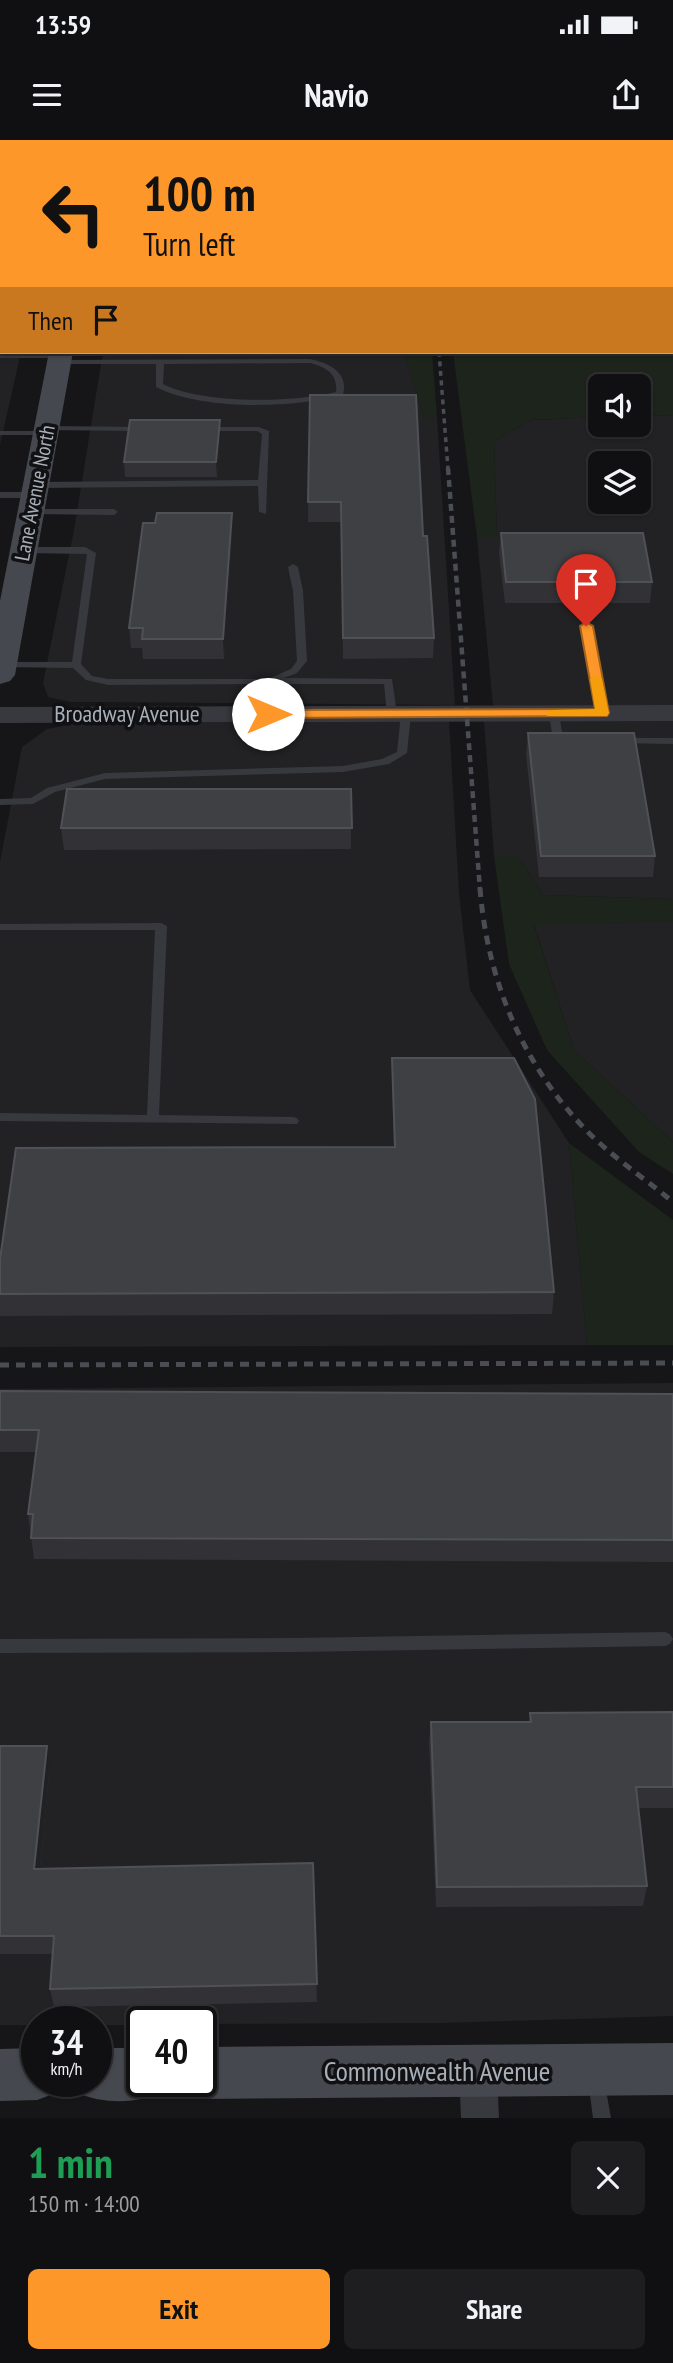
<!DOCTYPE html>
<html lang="en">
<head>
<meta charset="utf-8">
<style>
  :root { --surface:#101012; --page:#1e1e20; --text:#f1f3f6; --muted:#9c9d9f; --line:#303032; --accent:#fd9729 }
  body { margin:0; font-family:"PT Sans Narrow",sans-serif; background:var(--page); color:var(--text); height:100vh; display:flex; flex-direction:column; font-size:26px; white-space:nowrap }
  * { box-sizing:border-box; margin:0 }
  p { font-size:23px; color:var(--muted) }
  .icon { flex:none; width:38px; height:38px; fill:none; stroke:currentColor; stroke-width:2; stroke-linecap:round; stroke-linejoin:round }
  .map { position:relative; height:1978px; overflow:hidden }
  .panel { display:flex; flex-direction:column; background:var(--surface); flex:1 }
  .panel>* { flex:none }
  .guide { position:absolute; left:0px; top:0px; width:674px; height:214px; box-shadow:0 2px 5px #0004,0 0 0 2px var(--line); background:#fd9729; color:#111; overflow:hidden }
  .buttons { position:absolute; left:588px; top:234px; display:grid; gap:14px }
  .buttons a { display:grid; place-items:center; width:63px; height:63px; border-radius:10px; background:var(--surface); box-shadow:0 2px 5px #0004,0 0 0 2px var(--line); font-size:35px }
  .speed { position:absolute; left:21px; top:1866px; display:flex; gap:14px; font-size:35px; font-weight:700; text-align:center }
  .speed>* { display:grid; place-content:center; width:91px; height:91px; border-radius:50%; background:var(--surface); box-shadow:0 2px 5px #0004,0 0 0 2px var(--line); line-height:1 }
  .speed small { font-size:18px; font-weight:400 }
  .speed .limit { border:4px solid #111; border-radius:10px; background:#fff; color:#111 }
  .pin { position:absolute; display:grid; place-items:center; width:60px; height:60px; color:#fff; margin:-72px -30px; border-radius:50% 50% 50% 0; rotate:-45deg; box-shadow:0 0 7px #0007 }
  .pin .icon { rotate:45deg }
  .me { position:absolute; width:77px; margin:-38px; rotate:90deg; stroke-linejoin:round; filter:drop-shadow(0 0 5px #0008) }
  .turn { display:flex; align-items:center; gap:24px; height:147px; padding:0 28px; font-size:32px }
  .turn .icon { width:91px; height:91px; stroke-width:2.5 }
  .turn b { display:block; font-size:49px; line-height:60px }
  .then { display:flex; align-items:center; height:66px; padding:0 28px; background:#0003; gap:14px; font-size:26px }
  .round { display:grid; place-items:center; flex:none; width:74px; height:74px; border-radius:10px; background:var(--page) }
  .summary { display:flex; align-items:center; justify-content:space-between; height:119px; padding:0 28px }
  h1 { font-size:42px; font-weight:800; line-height:52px; color:#1e9e55 }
  .button { display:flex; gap:14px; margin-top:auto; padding:14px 28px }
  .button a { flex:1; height:80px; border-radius:10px; background:var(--accent); color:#111; font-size:28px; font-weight:800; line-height:80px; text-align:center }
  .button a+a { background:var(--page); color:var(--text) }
  .status { display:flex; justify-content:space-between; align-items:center; height:49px; padding:0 35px; background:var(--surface); direction:ltr }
  .status svg { height:19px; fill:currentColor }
  header { display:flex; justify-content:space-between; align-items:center; height:91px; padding:0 28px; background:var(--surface); font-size:32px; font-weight:800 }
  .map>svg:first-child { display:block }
</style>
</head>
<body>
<div class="status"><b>13:59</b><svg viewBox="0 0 49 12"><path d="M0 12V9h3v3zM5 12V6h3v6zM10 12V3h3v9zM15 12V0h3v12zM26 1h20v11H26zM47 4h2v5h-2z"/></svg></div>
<header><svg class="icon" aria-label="menu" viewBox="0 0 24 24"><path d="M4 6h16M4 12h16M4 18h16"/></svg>Navio<svg class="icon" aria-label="share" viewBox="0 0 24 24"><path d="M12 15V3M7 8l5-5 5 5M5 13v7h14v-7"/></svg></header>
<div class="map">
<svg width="673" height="1978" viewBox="0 0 673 1978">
  <rect width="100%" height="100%" fill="#161618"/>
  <!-- built -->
  <path fill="#222225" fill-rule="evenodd" d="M0,58L2,212H21L0,305Z
    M103,212H404L424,278L437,277L455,565L92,562H70L48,557L43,543L74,390Z
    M673,275V566H493L477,397H497L494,301L532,280L600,277V285H639V276ZM600,324H639V362H600Z
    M673,579V759L543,755L518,716H494L484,581Z
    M449,581L459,753L470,850L569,1003L587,1205L0,1207V722L22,607L47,589L74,584Z
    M673,781V1002L574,910L534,784Z
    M673,1243V1876L439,1883L201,1884V1881H142V1885H96V1881H37V1885H0V1249Z"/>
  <!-- green -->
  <path fill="#1c241c" d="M424,0H673V17L672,2Z
    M673,30V275L639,276V247H600V277L532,280L494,301L497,397H477L453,212H672Z
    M404,212H432L437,277L424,279Z
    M494,716H518L543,755L673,759V781L534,785L574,910L673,1002V1034L639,1012L547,910L509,824Z
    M569,1003L673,1080V1205H587Z"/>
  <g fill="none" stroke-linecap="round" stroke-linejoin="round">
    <!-- service -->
    <path fill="#37393e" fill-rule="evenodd" d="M0,214H60L64,216L60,218H0Z
      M310,219C329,223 349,232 343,255C294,268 202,271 156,247V224H59L55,222L59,220ZM310,223C326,227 338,234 336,252C293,263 202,264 163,244L164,224Z
      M43,286L144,287L148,289L144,291L46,290L42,288Z
      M201,287H259L269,291L266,374L259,372L258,346L36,348L32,345L36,342L258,340L262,294L257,291H204L200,289Z
      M0,291H45L49,293L45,295H0Z
      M0,352H34L38,355L34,358H0Z
      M31,369H114L118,372L114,375L28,374L27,372Z
      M85,407L96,413L81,524L92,536L108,539H268L291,529L297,521L293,451L288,427L293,424L298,427L303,451L307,521L297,533L284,538L392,539L397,574L392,577L387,574L384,544H275L273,574L268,577L263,574L265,544L108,545L86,540L73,528L0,527V523L2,522H72L87,414L24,413L20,410L24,407Z
      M586,483L591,486L607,573L602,576L597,573L581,486Z
      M554,570L559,573L563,598L568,599V603L558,604L553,601L549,573Z
      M406,571L411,574L407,613L389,624L343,632L105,639L55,652L33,664L0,665V659L31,658L47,648L105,633L343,626L382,619L397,612L401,574Z
      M621,598H673V604L617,603V599Z
      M161,783L167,786L159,975L293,977L297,978L299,981L297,984L0,981V973L147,975L155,790H0V784Z
      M665,1492L670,1494L673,1499L670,1504L665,1506L295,1512L0,1513V1499L295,1498Z
      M597,1931L603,1934L611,1978H593L588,1940L591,1934Z"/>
    <!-- minor -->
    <path fill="#37393e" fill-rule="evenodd" d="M0,48H2V56H0Z
      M478,1912L491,1918L497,1931L499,1978H461L459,1931L465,1918Z"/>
    <!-- tertiary -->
    <path fill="#37393e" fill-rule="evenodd" d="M673,565V581L0,583V567Z"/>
    <!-- secondary -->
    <path fill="#45484e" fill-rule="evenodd" d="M94,0H114L93,2Z
      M49,212H73L15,535L10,541L0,544V461Z
      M673,1903V1955L201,1959L182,1952L178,1941H201V1907Z
      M37,1908V1941H61L56,1953L37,1960L0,1961V1909Z
      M96,1908H142V1941H166L161,1953C134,1964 104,1964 77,1953L72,1941H96Z"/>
    <!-- rail-far2 -->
    <path stroke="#4a4d53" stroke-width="3.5" stroke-dasharray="5 4.5" stroke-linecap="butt" d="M439,212L448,329"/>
    <!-- rail-far1 -->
    <path stroke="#4a4d53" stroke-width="4.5" stroke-dasharray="7 5" stroke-linecap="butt" d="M448,328L480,750"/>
    <!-- rail -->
    <path stroke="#4a4d53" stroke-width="5" stroke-dasharray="9 7" stroke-linecap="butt" d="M480,748C487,839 522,924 586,990C611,1016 644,1038 673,1062
      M0,1225L673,1223"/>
  </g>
  <!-- wall -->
  <path fill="#323236" d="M0,0H33V2H2V28H0Z
    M310,255L423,396L434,498L433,518L343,519L341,382H308Z
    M220,295L217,337H125L124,322Z
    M155,383L232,393L224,519H143L142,508H131L129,488Z
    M501,393L652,442L650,463H505L499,413Z
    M528,593L655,716L653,737H539L526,614Z
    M351,649V709L64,710L61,688Z
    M392,918L554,1152L552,1174L0,1176V1119L394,1007L392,940Z
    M0,1251L673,1254V1422L34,1419L28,1374L36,1312H0Z
    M673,1572V1668H638L647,1746L643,1766L436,1767L429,1602L431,1582H529L530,1573Z
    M0,1606L50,1625L40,1729L313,1723L317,1862L54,1867L50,1849L53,1814H0Z"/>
  <!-- shaded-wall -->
  <path fill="#212124" d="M2,96V116L0,123V103Z
    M220,280V295L217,337L216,322Z
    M232,373V393L224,519L223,499Z
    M47,1606L50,1625L38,1747L34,1729Z"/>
  <!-- building -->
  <path fill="#3e4044" stroke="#4f5156" stroke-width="2" d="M0,0H27V2H2V11H0Z
    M0,77H2V96L0,103Z
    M310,255H416L423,396H427L434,498H343L341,362H308Z
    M130,280H220L216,322H124Z
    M157,373H232L223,499H142L143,488H129L143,383H155Z
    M501,393H643L652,442H506Z
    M528,593H634L655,716H541Z
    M67,649H351L352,688H61Z
    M392,918H514L535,959L554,1152L0,1154V1119L16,1008L395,1007Z
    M0,1251L673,1254V1400L31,1398L33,1374H28L39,1290H0Z
    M673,1572V1647H636L647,1746L437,1747L431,1582H531L530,1573Z
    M0,1606H47L34,1729L313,1723L317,1844L50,1849L54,1796H0Z"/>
  <!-- route -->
  <path fill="#fd9729" stroke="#a4621b" stroke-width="2" d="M586,482L593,486L609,573L607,576L268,578L261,574L268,570L595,569L580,486Z"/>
  <!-- slow -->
  <path fill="#f59e0b" d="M596,535L602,539L609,573L607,576H547V571L552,570L595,569L590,539Z"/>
  <g text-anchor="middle" stroke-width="7" stroke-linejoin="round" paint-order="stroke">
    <!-- far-street labels -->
    <g font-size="21" fill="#a7afb9" stroke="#111113">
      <text transform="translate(35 353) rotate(-79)" y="7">Lane Avenue North</text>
    </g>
    <!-- street labels -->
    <g font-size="24" fill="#a7afb9" stroke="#111113">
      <text x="127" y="582">Broadway Avenue</text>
    </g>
    <!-- near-street labels -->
    <g font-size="28" fill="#a7afb9" stroke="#111113">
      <text x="437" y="1941">Commonwealth Avenue</text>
    </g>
  </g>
</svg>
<div class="buttons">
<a><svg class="icon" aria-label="sound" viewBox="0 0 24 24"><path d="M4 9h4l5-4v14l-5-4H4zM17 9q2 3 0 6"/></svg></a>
<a><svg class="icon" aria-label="layers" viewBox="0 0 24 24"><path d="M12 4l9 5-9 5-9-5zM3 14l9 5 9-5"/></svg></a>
</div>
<div class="speed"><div>34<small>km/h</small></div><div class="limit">40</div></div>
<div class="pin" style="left:586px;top:486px;background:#d93025"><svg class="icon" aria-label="arrive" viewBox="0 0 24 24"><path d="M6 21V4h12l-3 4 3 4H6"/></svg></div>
<svg class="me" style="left:268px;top:574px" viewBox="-20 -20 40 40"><circle r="19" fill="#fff"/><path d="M0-13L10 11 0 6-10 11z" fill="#fd9729"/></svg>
<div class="guide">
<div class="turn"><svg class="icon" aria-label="left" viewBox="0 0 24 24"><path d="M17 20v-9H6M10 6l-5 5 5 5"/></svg><div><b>100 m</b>Turn left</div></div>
<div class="then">Then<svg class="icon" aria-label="arrive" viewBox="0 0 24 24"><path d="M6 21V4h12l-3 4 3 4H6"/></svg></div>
</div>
</div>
<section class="panel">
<div class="summary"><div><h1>1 min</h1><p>150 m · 14:00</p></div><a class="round"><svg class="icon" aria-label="close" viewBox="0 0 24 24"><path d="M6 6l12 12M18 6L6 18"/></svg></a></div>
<div class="button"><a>Exit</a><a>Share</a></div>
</section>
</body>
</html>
